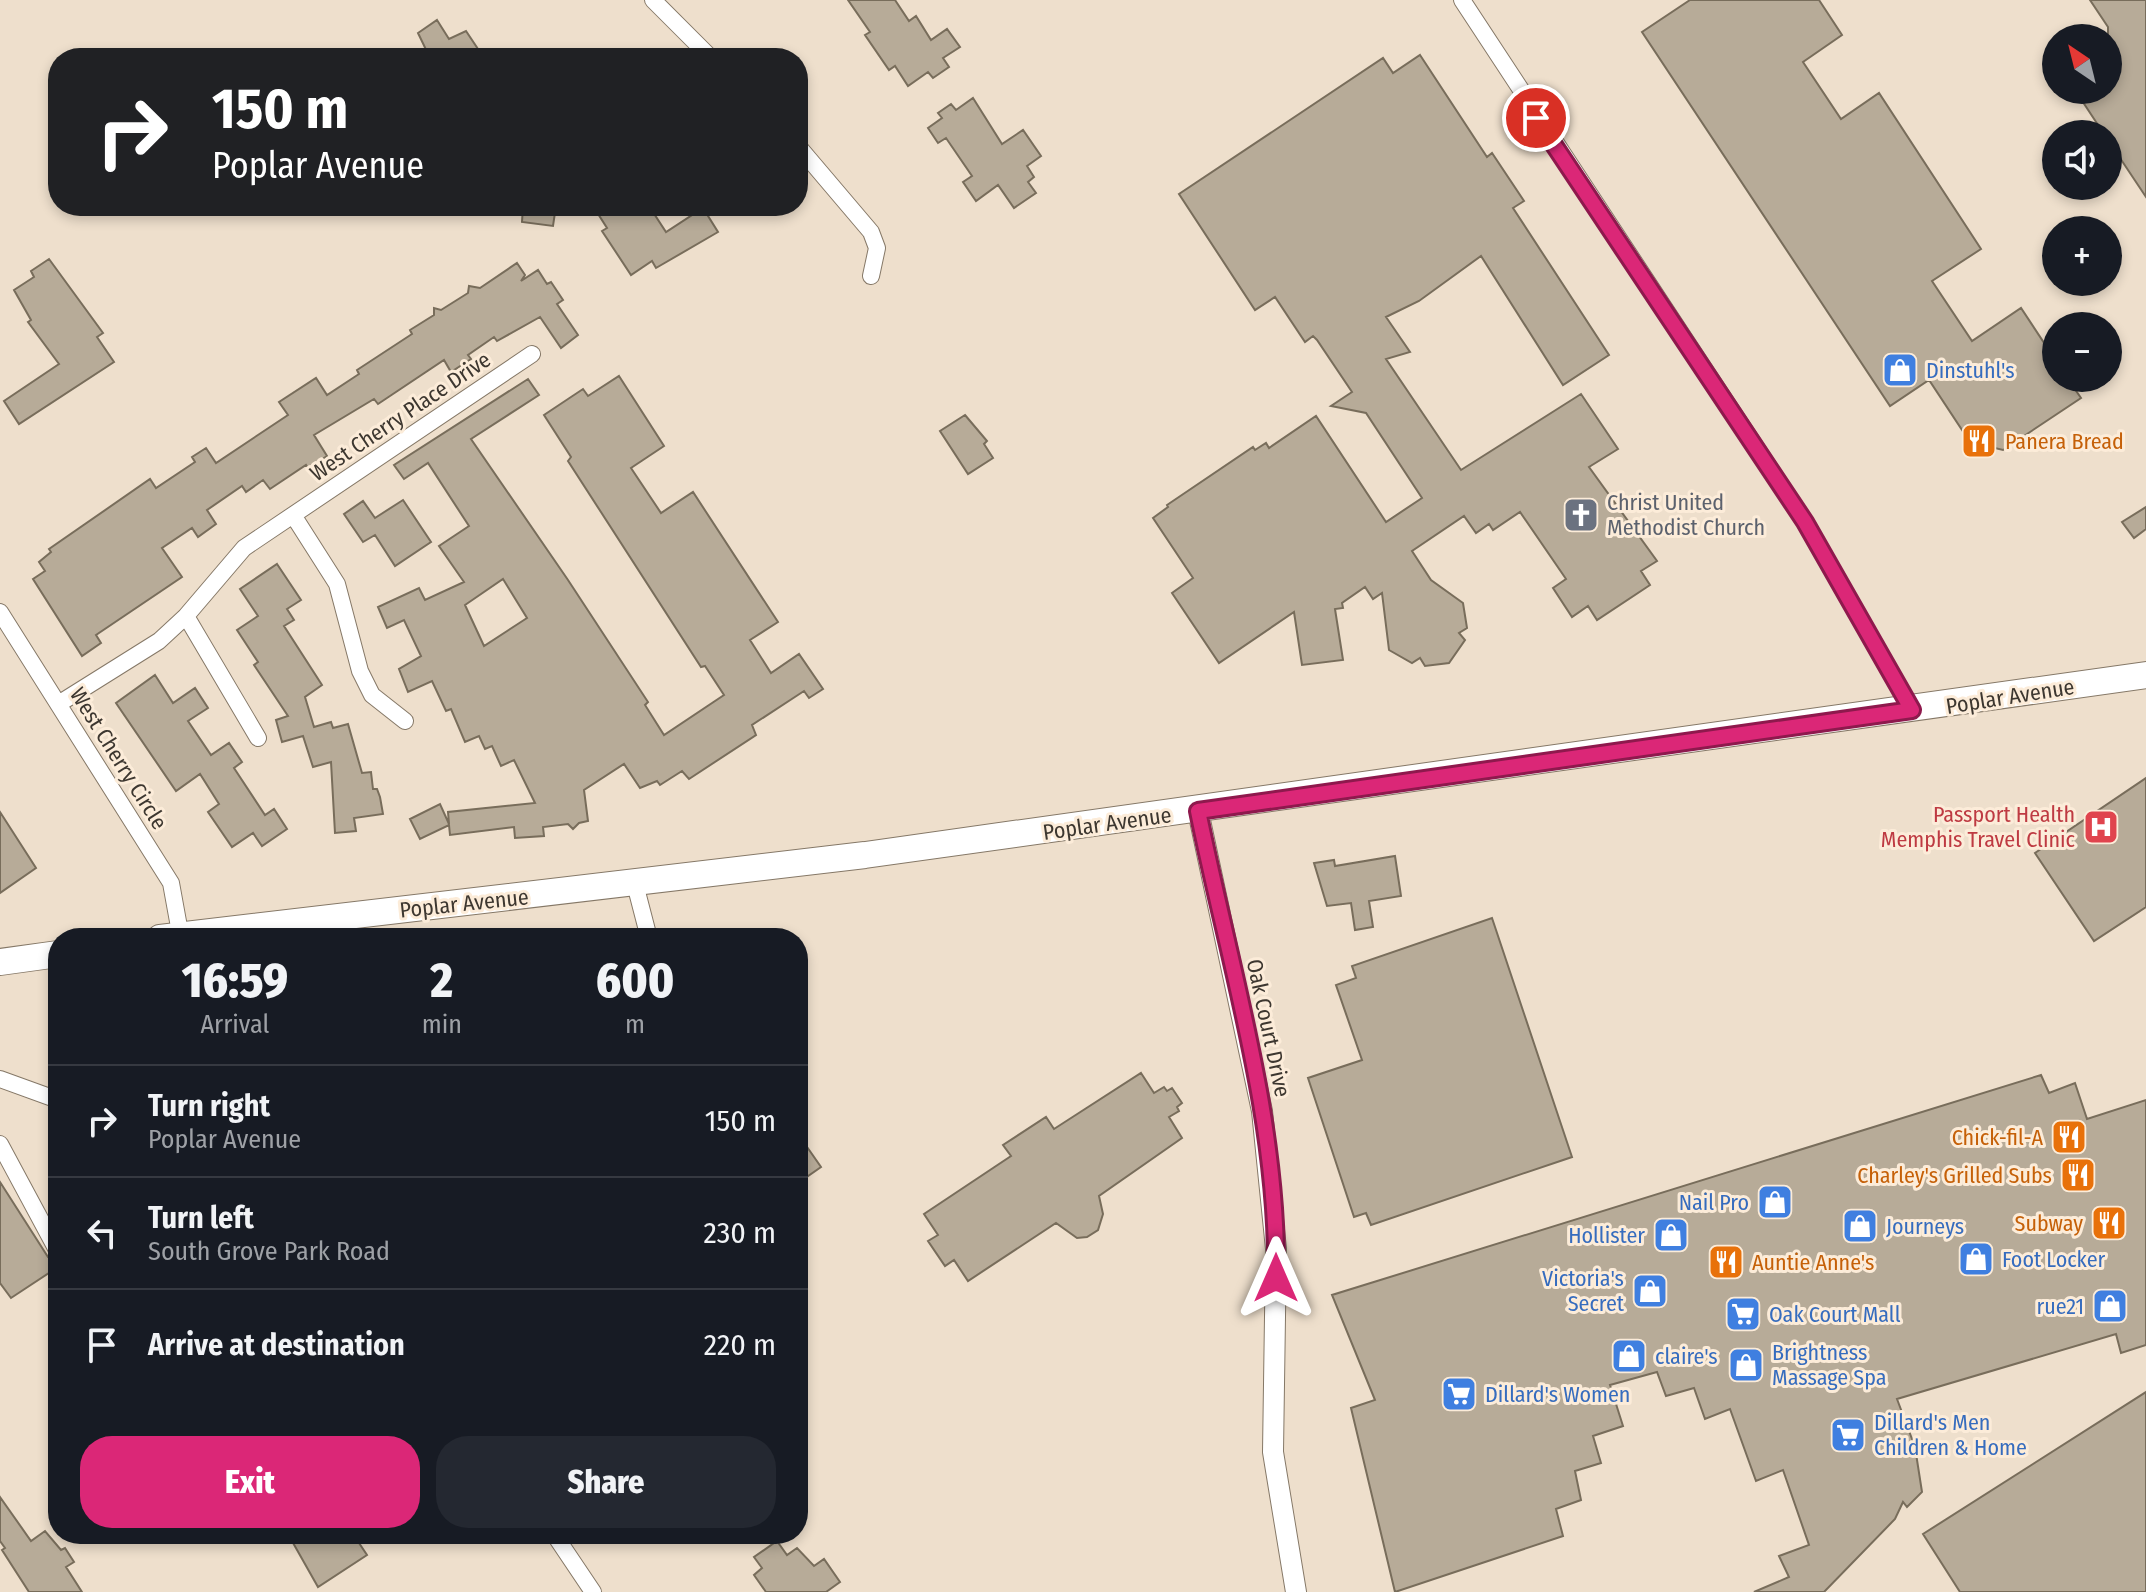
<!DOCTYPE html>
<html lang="en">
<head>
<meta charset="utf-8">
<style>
  :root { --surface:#171b24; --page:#242831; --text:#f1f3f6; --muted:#9ea1a6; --line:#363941; --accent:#db2777 }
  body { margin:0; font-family:"Fira Sans Condensed",sans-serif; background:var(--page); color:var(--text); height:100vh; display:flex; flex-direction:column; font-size:30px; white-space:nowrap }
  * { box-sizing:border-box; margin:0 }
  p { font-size:26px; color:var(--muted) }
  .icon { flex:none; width:44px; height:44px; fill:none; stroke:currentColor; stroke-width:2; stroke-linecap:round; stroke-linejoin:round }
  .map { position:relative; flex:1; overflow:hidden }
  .drawer { position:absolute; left:48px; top:928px; width:760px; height:616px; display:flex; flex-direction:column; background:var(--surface); border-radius:32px; box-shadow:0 4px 12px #0003 }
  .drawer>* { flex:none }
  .top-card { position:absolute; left:48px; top:48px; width:760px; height:168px; border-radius:32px; box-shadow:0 4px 12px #0003; background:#202124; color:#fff; overflow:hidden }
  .needle { width:52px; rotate:325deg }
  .tools { position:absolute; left:2042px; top:24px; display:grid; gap:16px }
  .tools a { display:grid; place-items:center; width:80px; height:80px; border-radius:50%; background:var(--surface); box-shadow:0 4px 12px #0003; font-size:40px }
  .pin { position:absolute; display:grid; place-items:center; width:68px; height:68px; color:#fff; margin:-34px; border:4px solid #fff; border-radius:50%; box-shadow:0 2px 8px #0007 }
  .me { position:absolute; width:88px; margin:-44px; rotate:0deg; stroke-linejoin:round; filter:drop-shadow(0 0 6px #0008) }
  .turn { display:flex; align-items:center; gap:28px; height:168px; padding:0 32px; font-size:36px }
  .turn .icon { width:104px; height:104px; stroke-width:2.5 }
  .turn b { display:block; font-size:56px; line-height:68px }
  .eta { display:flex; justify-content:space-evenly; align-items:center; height:136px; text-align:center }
  .eta b { font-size:48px; font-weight:800; line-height:56px }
  .action { display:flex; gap:16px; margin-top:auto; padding:16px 32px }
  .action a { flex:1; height:92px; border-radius:32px; background:var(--accent); color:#fff; font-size:32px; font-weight:800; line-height:92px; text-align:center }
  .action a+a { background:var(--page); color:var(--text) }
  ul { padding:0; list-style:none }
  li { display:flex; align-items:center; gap:24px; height:112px; padding:0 32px; border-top:2px solid var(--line) }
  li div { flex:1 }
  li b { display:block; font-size:30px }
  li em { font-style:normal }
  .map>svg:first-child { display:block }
</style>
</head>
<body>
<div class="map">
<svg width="2146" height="1592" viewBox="0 0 2146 1592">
  <rect width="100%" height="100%" fill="#eedfcc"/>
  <!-- building -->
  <path fill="#b7ab98" stroke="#786d5b" stroke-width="2" fill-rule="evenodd" d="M848,0H895L909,21L916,16L931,40L947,29L960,47L943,58L949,67L933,78L928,72L908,86L895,66L889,70L865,35L870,32Z
    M1690,0H1819L1842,35L1803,62L1841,119L1879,93L1981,249L1932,281L1972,341L2021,308L2056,361V378H2067L2081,398L2003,450L1970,442L1929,380L1890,406L1642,32Z
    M2090,0H2146V197L2108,140V134H2104L2075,90H2108V27Z
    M437,20L449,39L466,31L484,58H430L418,33Z
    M1420,55L1487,157L1492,153L1524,201L1513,208L1609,355L1563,385L1481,256L1419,301L1386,317L1410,352L1386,359L1461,470L1581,394L1618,449L1589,467L1657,561L1641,571L1650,585L1597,620L1588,606L1572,617L1553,588L1566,579L1520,512L1493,530L1489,524L1476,533L1464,516L1412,551L1431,580L1463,603L1467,628L1459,633L1465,640L1449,663L1425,666L1420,658L1412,663L1389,650L1382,593L1373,599L1365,587L1342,603L1343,608L1335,609L1343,660L1302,665L1294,612L1219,663L1172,593L1193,578L1153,518L1168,507L1167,505L1253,447L1255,450L1266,443L1269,448L1316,416L1386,522L1422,498L1366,413L1331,406L1352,392L1317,340L1313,336L1305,342L1275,297L1255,310L1179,194L1383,58L1393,73Z
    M973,98L1002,144L1023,130L1041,156L1027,166L1034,177L1028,182L1036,193L1014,208L998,185L976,201L963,182L972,176L946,138L938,143L928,128L942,118L938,113L951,104L956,110Z
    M523,206H556L553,226L522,222Z
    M593,206H649L666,232L703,208L718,232L656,268L652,261L631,275L602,231L607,228Z
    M49,259L103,333L97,337L114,362L19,424L4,401L59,364L28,322L31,320L14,290L34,277L31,271Z
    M517,263L525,275L521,281L538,270L547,284L551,282L563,300L557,304L578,335L561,348L540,317L497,341L494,337L468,355L471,359L451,372L444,360L378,404L374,399L314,435L327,456L308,468L306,465L270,489L263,480L246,492L242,486L207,510L216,524L198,537L192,528L162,548L182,577L96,635L101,643L82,656L33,579L45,571L39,562L51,552L49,549L150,479L156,488L195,462L192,457L206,448L216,463L288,415L279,402L316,378L327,395L359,374L357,370L412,334L410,330L434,315V308L441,310L468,293L469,286L480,288Z
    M619,376L664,446L631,468L661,513L693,492L778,622L750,640L771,673L799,654L823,689L809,698L804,691L752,725L756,735L689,779L682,771L660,785L657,781L640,788L624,764L584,790L588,821L579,823L573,829L568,824L543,827L544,836L515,838L514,827L450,835L449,825L420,839L410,819L440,804L449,824L448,812L535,803L514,760L501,766L492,746L485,749L479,736L465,742L451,709L446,711L432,681L408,692L399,669L421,656L404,620L387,628L378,607L419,588L425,600L464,582L439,546L469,526L428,463L404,479L394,465L528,379L539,395L471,439L568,580L648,702L645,705L664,735L724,695L705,666L701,667L568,461L571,457L544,415L583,389L588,396ZM503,579L527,618L484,646L465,605Z
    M965,415L987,441L984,444L993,458L968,474L940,431Z
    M403,500L431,542L395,566L375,535L363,542L344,514L363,501L375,518Z
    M2146,507V529L2134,538L2122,522Z
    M277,564L301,600L287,609L294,620L284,626L322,685L305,697L314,727L331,722L333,728L348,724L362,773L371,772L373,789H377L380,797L383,814L354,818L356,831L335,833L331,762L313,767L303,736L282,742L276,720L288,716L254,665L258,662L237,630L258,616L240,589Z
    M155,675L173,703L195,688L208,708L188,721L211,755L229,743L242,762L234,768L265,815L274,809L287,829L262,846L253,833L232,847L208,812L219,804L200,774L176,791L116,703Z
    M2146,778V907L2094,941L2035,853Z
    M0,812L36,868L0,893Z
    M1395,856L1401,896L1369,901L1373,927L1355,930L1351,903L1327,906L1314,863L1334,860L1335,866Z
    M1492,918L1572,1157L1371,1225L1366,1213L1354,1217L1308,1078L1362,1060L1336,985L1356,978L1352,966Z
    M1141,1073L1154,1093L1164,1087L1167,1091L1172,1088L1182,1103L1177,1107L1179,1111L1169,1117L1182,1138L1099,1196L1103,1214L1098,1230L1087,1237L1077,1238L1056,1223L968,1281L954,1260L945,1266L928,1241L938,1235L924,1214L1011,1156L1003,1145L1046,1117L1054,1129Z
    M2041,1075L2049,1093L2075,1083L2087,1119L2146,1100V1345L2121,1353L2116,1334L1897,1399L1915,1447L1922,1492L1907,1507L1903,1502L1895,1519L1824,1592H1754L1789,1577L1779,1556L1809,1545L1783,1470L1756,1481L1730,1409L1705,1419L1694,1388L1666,1396L1657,1372L1610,1385L1623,1426L1593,1436L1601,1463L1575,1471L1581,1500L1556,1509L1563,1536L1395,1592L1351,1408L1375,1400L1332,1295Z
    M798,1134L821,1167L798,1183Z
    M0,1182L48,1257L58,1263V1267L11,1298L0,1283Z
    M2146,1392V1592H1960L1923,1534Z
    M0,1497L31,1541L45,1531L61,1550L65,1548L74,1562L66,1567L82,1592H29L2,1550L5,1548L0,1541Z
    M288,1534H353L367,1555L318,1587Z
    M777,1541L787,1555L797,1548L814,1566L824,1559L840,1582L826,1592H766L754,1575L762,1568L754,1557Z"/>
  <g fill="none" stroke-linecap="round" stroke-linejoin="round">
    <defs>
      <path id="minor" d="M653,0L711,58
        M1462,0L1805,522L1912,710
        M798,146L871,232L877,248L871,276
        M293,515L337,584L360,671L372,695L405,721
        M0,612L171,883L181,938
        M186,616L258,738
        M60,703L159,641L186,616L244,548L532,354
        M635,884L649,938
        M0,1079L58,1100
        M0,1144L58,1252
        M554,1534L593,1592"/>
      <path id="tertiary" d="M1198,811L1262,1111L1276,1249L1273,1452L1296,1592"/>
      <path id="primary" d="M160,938L865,855L2146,675
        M0,962L58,954"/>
    </defs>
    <!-- minor casing -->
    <use href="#minor" stroke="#857867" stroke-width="18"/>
    <!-- tertiary casing -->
    <use href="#tertiary" stroke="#857867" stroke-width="22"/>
    <!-- primary casing -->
    <use href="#primary" stroke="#857867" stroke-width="28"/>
    <!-- minor -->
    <use href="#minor" stroke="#fff" stroke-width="16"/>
    <!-- tertiary -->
    <use href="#tertiary" stroke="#fff" stroke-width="20"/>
    <!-- primary -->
    <use href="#primary" stroke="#fff" stroke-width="26"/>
  </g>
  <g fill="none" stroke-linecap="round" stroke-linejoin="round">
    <defs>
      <path id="route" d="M1276,1278C1279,1121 1229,964 1198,811L1912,710L1805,522L1536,118"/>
    </defs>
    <!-- route casing -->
    <use href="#route" stroke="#8e194d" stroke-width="20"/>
    <!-- route -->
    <use href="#route" stroke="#db2777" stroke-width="14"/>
  </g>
  <!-- icons -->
  <defs>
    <symbol id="shop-square" viewBox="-11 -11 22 22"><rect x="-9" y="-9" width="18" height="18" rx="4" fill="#3f7fe0" stroke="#fcecd9"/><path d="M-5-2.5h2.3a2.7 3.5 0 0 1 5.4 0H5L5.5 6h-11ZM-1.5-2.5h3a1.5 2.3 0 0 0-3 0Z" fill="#fff"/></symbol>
    <symbol id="restaurant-square" viewBox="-11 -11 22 22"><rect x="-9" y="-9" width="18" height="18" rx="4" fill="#e8710a" stroke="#fcecd9"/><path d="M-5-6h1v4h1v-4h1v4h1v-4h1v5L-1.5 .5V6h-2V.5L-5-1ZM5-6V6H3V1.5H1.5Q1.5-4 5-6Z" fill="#fff"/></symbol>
    <symbol id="church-square" viewBox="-11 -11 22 22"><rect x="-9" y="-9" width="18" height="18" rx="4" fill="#6b7280" stroke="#fcecd9"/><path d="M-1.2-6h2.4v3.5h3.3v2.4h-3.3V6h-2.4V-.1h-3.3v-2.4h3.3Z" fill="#fff"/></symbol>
    <symbol id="hospital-square" viewBox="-11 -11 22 22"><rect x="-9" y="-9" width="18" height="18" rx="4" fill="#e0444e" stroke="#fcecd9"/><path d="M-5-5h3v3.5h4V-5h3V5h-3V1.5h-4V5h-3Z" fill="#fff"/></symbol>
    <symbol id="supermarket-square" viewBox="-11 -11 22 22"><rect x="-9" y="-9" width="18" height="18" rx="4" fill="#3f7fe0" stroke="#fcecd9"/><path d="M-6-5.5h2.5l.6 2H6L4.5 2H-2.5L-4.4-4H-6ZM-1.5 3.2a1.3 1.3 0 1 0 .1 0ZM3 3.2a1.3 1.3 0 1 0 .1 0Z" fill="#fff"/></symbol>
  </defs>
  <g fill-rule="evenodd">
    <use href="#shop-square" x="1880" y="350" width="40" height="40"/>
    <use href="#restaurant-square" x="1959" y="421" width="40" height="40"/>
    <use href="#church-square" x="1561" y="495" width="40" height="40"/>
    <use href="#hospital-square" x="2081" y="807" width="40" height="40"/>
    <use href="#restaurant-square" x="2049" y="1117" width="40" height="40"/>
    <use href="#restaurant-square" x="2058" y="1155" width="40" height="40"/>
    <use href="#shop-square" x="1755" y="1182" width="40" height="40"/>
    <use href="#restaurant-square" x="2089" y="1203" width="40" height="40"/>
    <use href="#shop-square" x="1840" y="1206" width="40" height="40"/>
    <use href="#shop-square" x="1651" y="1215" width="40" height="40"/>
    <use href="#shop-square" x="1956" y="1239" width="40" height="40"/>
    <use href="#restaurant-square" x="1706" y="1242" width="40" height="40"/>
    <use href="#shop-square" x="1630" y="1271" width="40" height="40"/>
    <use href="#shop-square" x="2090" y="1286" width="40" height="40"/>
    <use href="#supermarket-square" x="1723" y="1294" width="40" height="40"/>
    <use href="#shop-square" x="1609" y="1336" width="40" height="40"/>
    <use href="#shop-square" x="1726" y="1345" width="40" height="40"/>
    <use href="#supermarket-square" x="1439" y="1374" width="40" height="40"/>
    <use href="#supermarket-square" x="1828" y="1415" width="40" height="40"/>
  </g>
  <g text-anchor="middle" stroke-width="6" stroke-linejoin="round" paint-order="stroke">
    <!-- shop labels -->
    <g font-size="22" fill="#366cbe" stroke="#fcecd9" text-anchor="start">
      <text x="1926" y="378">Dinstuhl's</text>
      <text x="1749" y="1210" text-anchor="end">Nail Pro</text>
      <text x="1886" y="1234">Journeys</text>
      <text x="1645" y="1243" text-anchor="end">Hollister</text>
      <text x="2002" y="1267">Foot Locker</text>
      <text x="1624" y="1286" text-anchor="end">Victoria's<tspan x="1624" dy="25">Secret</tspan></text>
      <text x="2084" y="1314" text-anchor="end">rue21</text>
      <text x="1769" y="1322">Oak Court Mall</text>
      <text x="1772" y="1360">Brightness<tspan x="1772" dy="25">Massage Spa</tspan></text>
      <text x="1655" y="1364">claire's</text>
      <text x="1485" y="1402">Dillard's Women</text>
      <text x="1874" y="1430">Dillard's Men<tspan x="1874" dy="25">Children &amp; Home</tspan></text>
    </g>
    <!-- street labels -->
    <g font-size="22" fill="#3d3730" stroke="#fcecd9">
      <text transform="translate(400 416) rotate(-34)" y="8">West Cherry Place Drive</text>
      <text transform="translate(2010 696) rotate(-9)" y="8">Poplar Avenue</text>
      <text transform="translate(119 758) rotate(58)" y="8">West Cherry Circle</text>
      <text transform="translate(1107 823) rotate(-8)" y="8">Poplar Avenue</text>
      <text transform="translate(464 903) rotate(-6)" y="8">Poplar Avenue</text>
      <text transform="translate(1269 1028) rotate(78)" y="8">Oak Court Drive</text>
    </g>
    <!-- food labels -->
    <g font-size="22" fill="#c56008" stroke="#fcecd9" text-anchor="end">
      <text x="2005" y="449" text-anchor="start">Panera Bread</text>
      <text x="2043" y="1145">Chick-fil-A</text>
      <text x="2052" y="1183">Charley's Grilled Subs</text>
      <text x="2083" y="1231">Subway</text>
      <text x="1752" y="1270" text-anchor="start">Auntie Anne's</text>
    </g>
    <!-- worship labels -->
    <g font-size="22" fill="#5b616d" stroke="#fcecd9" text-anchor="start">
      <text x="1607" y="510">Christ United<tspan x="1607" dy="25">Methodist Church</tspan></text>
    </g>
    <!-- health labels -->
    <g font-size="22" fill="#be3a42" stroke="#fcecd9" text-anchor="end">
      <text x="2075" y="822">Passport Health<tspan x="2075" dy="25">Memphis Travel Clinic</tspan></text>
    </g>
  </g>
</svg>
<div class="tools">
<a><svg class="needle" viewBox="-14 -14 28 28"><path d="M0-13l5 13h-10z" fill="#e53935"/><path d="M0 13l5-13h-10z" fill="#9ea1a6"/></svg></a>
<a><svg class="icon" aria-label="sound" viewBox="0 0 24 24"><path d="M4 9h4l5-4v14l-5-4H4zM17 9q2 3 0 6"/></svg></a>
<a>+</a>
<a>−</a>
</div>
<div class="pin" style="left:1536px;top:118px;background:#d93025"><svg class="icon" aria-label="arrive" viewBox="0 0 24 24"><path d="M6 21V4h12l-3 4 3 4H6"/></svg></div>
<svg class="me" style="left:1276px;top:1278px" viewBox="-20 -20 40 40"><path d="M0-17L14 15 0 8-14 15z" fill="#db2777" stroke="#fff" stroke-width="4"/></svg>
<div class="top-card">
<div class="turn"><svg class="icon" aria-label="right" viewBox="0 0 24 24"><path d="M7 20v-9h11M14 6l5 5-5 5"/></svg><div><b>150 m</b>Poplar Avenue</div></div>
</div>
<section class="drawer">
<div class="eta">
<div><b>16:59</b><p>Arrival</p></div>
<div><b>2</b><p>min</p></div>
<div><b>600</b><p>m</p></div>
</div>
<ul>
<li><svg class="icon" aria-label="right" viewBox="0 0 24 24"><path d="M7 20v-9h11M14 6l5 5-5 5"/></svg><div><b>Turn right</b><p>Poplar Avenue</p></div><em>150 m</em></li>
<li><svg class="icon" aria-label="left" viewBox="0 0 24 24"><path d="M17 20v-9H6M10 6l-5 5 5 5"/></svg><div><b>Turn left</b><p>South Grove Park Road</p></div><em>230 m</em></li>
<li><svg class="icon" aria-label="arrive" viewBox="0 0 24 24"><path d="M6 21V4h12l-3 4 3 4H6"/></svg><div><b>Arrive at destination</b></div><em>220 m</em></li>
</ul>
<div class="action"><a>Exit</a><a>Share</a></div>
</section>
</div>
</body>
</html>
